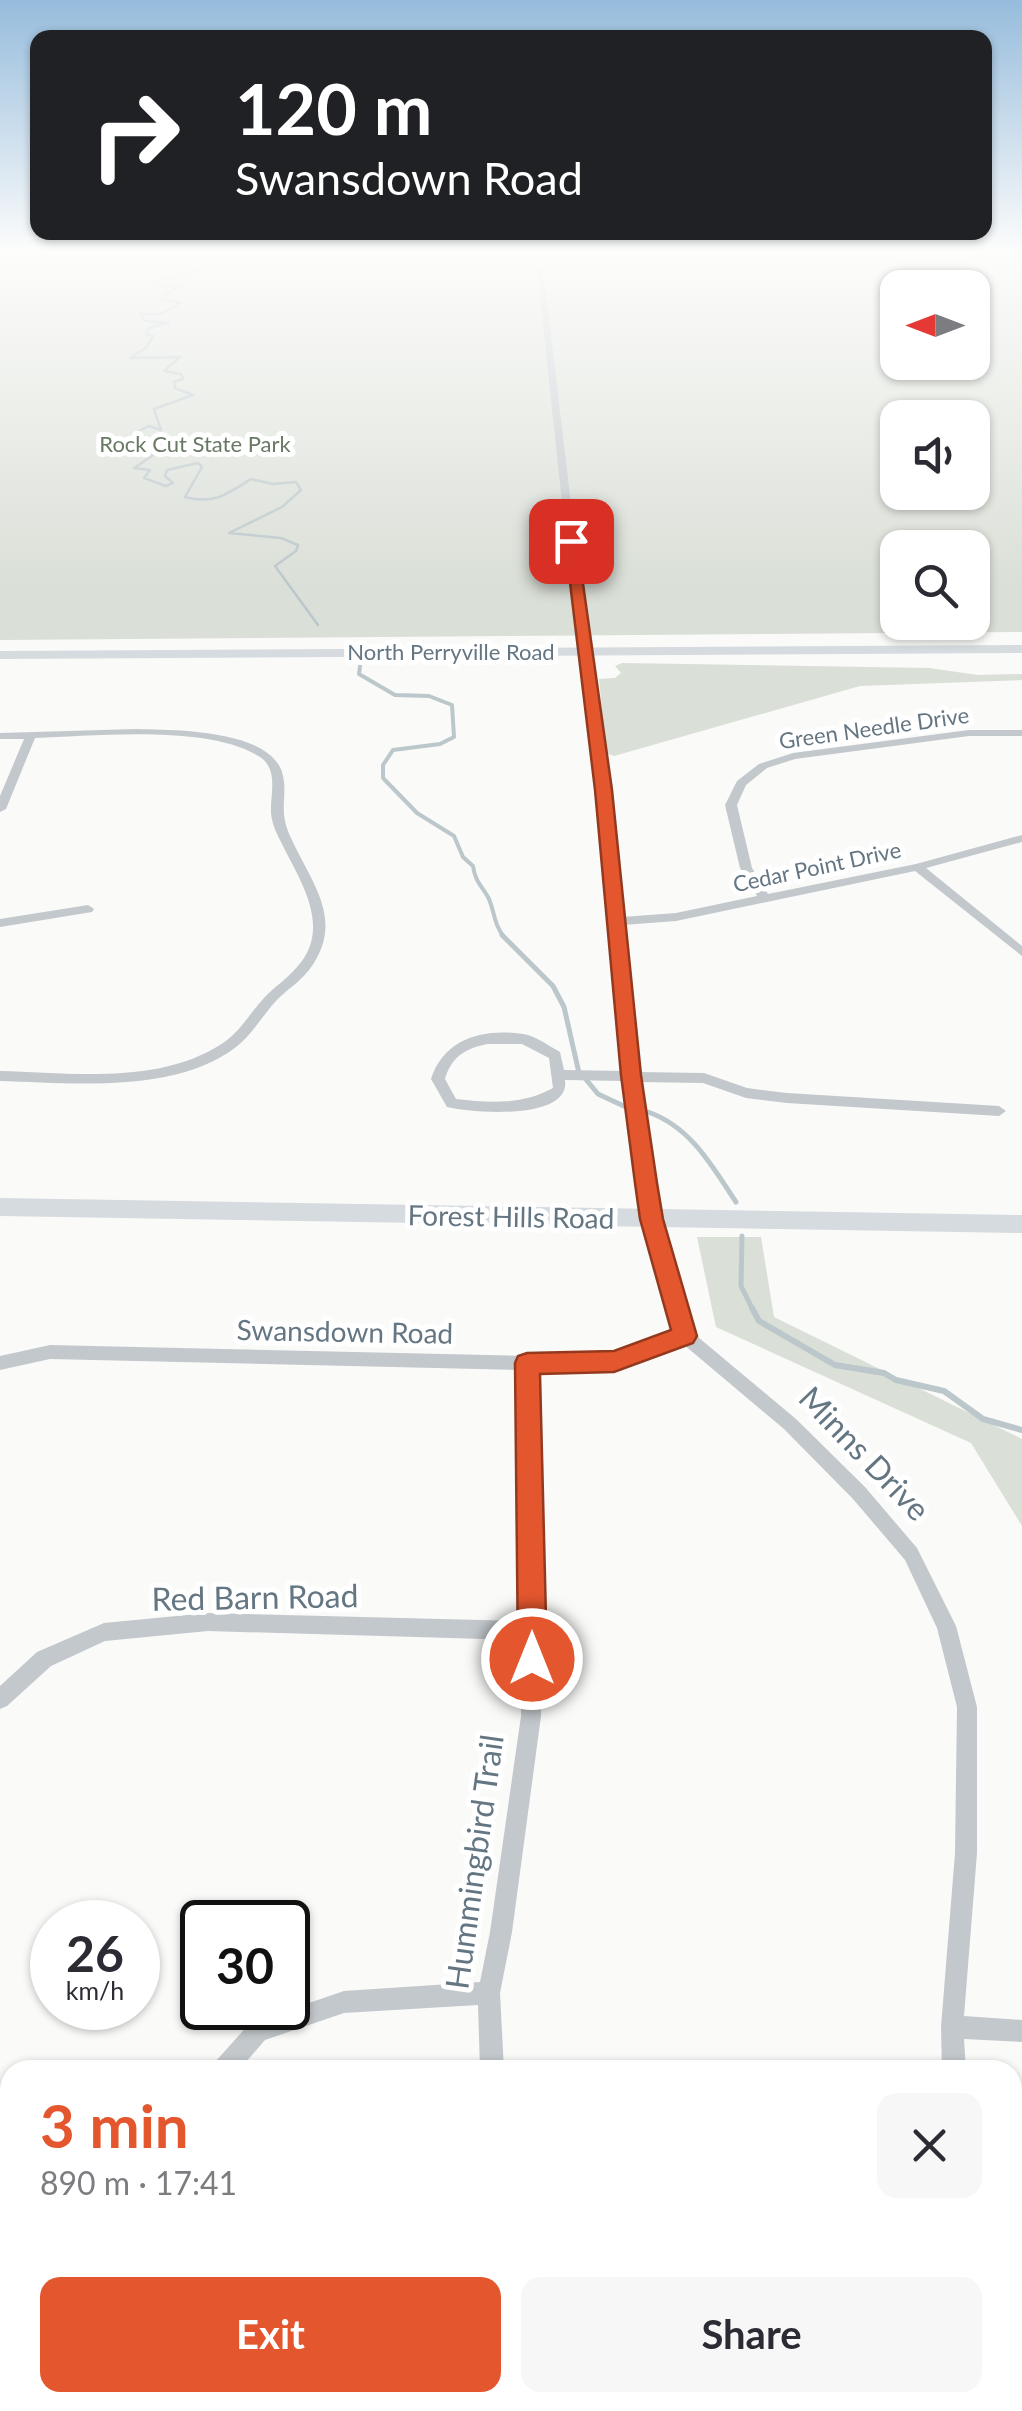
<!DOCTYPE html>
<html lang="en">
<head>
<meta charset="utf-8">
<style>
  :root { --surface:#fff; --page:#f7f7f7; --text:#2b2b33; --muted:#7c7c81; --accent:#e4572e }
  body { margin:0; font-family:Lato,sans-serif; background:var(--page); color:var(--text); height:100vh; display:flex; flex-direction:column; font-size:38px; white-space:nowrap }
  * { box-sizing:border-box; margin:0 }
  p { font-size:32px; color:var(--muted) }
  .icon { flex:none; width:55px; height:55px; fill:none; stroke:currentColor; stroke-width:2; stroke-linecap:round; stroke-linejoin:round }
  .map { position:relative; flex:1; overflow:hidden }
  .panel { position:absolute; left:0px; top:2060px; width:1022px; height:352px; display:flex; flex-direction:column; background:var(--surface); border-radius:30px 30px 0 0; box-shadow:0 2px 8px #0004 }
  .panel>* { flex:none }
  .banner { position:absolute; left:30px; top:30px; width:962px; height:210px; border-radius:20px; box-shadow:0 2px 8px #0004; background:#202124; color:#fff; overflow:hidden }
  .needle { width:65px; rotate:270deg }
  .fabs { position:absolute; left:880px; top:270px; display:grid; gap:20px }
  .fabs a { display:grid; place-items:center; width:110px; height:110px; border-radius:20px; background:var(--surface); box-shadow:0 2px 8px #0004; font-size:50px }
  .speed { position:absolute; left:30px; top:1900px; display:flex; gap:20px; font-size:50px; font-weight:700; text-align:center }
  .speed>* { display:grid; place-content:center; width:130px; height:130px; border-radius:50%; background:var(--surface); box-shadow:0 2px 8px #0004; line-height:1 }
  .speed small { font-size:25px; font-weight:400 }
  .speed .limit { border:5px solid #111; border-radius:15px; background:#fff; color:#111 }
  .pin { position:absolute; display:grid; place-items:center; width:85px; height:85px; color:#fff; margin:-42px; border-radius:20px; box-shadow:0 5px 15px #0006 }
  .me { position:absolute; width:110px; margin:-55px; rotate:0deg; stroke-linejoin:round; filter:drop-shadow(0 0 8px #0008) }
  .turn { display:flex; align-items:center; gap:35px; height:210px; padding:0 40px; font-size:45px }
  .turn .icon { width:130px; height:130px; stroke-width:2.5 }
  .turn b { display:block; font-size:70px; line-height:85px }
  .round { display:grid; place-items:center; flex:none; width:105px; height:105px; border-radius:20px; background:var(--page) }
  .headline { display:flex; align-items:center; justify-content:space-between; height:170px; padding:0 40px }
  h1 { font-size:60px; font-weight:700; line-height:75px; color:var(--accent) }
  .button { display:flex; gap:20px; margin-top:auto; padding:20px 40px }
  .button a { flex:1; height:115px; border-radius:20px; background:var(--accent); color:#fff; font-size:40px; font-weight:700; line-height:115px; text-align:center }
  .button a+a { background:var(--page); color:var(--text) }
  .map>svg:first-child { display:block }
</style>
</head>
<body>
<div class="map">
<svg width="1022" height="2411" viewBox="0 0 1022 2411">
  <rect width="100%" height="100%" fill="#fafaf8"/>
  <!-- green -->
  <path fill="#dadfd7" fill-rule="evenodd" d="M0,251H1022V632L0,640ZM898,288H972V362H898ZM898,418H972V492H898ZM898,548H972V622H898Z
    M622,663L929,668L978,675L1022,674V680L860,686L614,756L606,753L599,679L615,678L621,673L615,666Z
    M697,1237H761L774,1317L1022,1439V1526L971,1443L716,1327Z"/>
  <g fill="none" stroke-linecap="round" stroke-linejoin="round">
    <!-- stream-far3 -->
    <path stroke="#bbc7cb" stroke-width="2.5" d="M162,298L178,286L165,287L153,282L199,270L175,266L185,263L183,256L204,251
      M159,299L181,303L160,314H140L145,321L169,323L149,328L146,334L153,336L146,348L130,358L180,357L164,371L181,374L183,379L174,382L175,388L193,395L154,409L161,430L149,426L139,431L138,440L144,451L155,454L134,468L150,470L144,478L166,486L173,483L165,476L167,470L198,463L202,467L185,497C213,505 228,494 251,479L273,484L296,482L301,490L282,507L229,533L281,538L298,545L296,551L275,566L318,625"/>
    <!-- stream-far2 -->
    <path stroke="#bbc7cb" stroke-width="4" d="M360,666L359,674L395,695L429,696L452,705L454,737L440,744L393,750L383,765V778L417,813L454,836L463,857L473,866C475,881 481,885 488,897C495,911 493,924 505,938"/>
    <!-- stream-far1 -->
    <path stroke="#bbc7cb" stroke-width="5" d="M502,935L553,986L564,1007L579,1073
      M584,1077L598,1094L628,1108
      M648,1112C691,1127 712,1166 736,1202
      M742,1236L741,1286L753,1310"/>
    <!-- stream -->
    <path stroke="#bbc7cb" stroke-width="6" d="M752,1308L759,1321L835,1365L884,1373L896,1380L944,1391L983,1419L1022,1430"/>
    <!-- street -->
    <path fill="#c3c8cc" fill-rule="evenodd" d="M535,251H541L585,623L609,789L622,917L676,913L757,896L740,868L725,805L737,781L759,764L793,753L969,730H1022V736H969L795,759L767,768L746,785L737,805L752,868L768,894L916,864L1022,835V842L926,868L1022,946V956L915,871L676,921L623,925L638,1072L704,1073L747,1088L787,1093L999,1106L1006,1111L999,1116L787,1103L746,1098L703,1083L639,1082L659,1219L692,1332L796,1419L865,1487L917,1548L956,1626L977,1707V1853L964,2016L1022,2020V2042L964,2039L966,2070H942L941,2027L955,1853L957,1707L937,1628L905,1560L853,1499L784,1429L683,1344L614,1368L535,1370L539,1624L543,1631L540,1638L541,1716L512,1932L500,1993L504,2070H480L478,2005L344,2013L265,2040L239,2070H211L215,2062L250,2023L344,1991L480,1982L490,1932L521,1716V1640L208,1631L105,1641L51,1666L7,1706L0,1709V1686L37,1652L104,1623L208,1613L520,1621L519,1370L50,1359L0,1370V1356L50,1345L527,1356L614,1354L676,1332L643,1219L625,1081L565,1080C571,1121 471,1113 447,1107L431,1079C444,1038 484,1028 523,1034C536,1036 549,1046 560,1052L564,1070L624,1071L599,789L575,623ZM487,1044H522L549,1058L553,1088C522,1105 490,1103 456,1099L445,1079C452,1056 465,1049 487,1044Z
      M136,729C172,730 268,729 282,772C289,795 277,810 291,838C312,884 346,921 309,970C300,982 286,990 276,1001C262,1016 252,1035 236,1047C175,1094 72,1083 0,1081V1071C71,1073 160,1085 223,1043C240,1032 250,1013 264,998C274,987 287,979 297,967C333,927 300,881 281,842C276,833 272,823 271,813C270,794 279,770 260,757C210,724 94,736 35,738L6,809L0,812V796L24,739H0V733Z
      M88,905L94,909L92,912L0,927V919Z
      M10,2334V2366L0,2371V2339Z
      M520,2402H546L548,2411H522Z
      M983,2402H1009L1011,2411H985Z"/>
    <!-- secondary -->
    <path fill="#d6dbdf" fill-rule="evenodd" d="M1022,645V653L0,659V651Z
      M0,1198L1022,1215V1233L0,1216Z"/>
  </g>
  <!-- sky -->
  <linearGradient id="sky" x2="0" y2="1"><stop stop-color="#96bcdc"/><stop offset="0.43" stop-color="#fdfdfc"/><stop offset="1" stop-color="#fdfdfc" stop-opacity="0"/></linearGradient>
  <rect width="1022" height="588" fill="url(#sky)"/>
  <!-- route -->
  <path fill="#e4572e" stroke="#94391e" stroke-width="2.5" d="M571,537L577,541L612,790L641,1075L657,1183L663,1219L697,1336L693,1343L614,1372L540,1374L547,1659L543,1670L532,1674L522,1670L518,1659L515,1363L518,1356L527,1353L614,1351L671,1330L640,1219L635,1183L621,1075L595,790L565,541Z"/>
  <g text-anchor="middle" stroke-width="10" stroke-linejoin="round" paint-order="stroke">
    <!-- far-park labels -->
    <g font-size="22" fill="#687a64" stroke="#fff">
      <text x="195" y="452">Rock Cut State Park</text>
    </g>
    <!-- far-street labels -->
    <g font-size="22" fill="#657683" stroke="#fff">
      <text x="451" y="660">North Perryville Road</text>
      <text transform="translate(874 728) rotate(-8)" y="8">Green Needle Drive</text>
      <text transform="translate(817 867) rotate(-12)" y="8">Cedar Point Drive</text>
    </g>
    <!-- street labels -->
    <g font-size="28" fill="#657683" stroke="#fff">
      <text transform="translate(511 1217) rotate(1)" y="10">Forest Hills Road</text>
      <text transform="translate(345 1332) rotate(1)" y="10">Swansdown Road</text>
    </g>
    <!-- near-street labels -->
    <g font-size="32" fill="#657683" stroke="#fff">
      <text transform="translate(864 1454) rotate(46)" y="11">Minns Drive</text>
      <text transform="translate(255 1598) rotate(-1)" y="11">Red Barn Road</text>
      <text transform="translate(475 1862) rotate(-82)" y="11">Hummingbird Trail</text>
    </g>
  </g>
</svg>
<div class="fabs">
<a><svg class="needle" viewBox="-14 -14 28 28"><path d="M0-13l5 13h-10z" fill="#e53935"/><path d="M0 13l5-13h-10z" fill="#7c7c81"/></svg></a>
<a><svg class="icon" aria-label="sound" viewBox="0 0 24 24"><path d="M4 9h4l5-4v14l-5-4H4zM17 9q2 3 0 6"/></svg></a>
<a><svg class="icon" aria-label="search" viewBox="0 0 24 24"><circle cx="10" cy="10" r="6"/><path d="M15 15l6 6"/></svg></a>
</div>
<div class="speed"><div>26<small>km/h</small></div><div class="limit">30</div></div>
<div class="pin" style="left:571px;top:541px;background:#d93025"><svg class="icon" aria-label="arrive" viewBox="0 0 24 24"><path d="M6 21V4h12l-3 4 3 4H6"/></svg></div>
<svg class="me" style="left:532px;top:1659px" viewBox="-20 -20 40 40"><circle r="17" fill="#e4572e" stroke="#fff" stroke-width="3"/><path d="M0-11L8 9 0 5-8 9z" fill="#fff"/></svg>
<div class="banner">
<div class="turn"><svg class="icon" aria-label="right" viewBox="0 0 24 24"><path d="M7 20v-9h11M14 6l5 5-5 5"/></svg><div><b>120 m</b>Swansdown Road</div></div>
</div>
<section class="panel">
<div class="headline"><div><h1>3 min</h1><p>890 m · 17:41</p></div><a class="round"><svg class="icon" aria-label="close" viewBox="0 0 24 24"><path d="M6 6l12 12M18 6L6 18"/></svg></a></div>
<div class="button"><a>Exit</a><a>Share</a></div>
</section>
</div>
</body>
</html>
